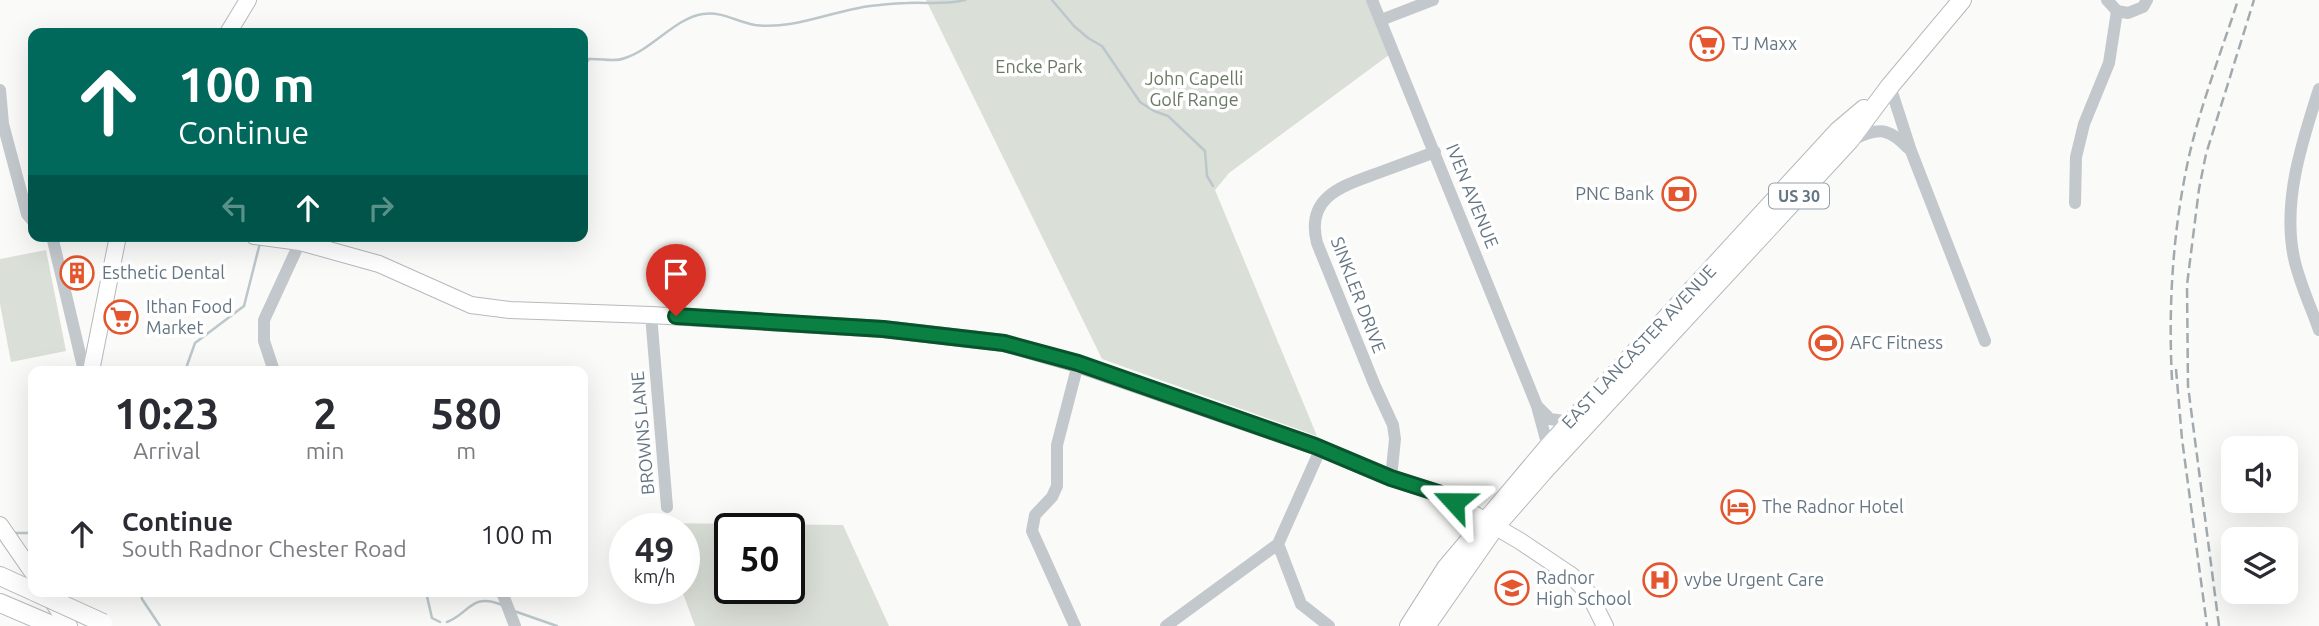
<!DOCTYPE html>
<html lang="en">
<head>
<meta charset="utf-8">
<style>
  :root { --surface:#fff; --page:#f2f2f3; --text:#2b2b33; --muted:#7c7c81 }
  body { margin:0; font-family:Ubuntu,sans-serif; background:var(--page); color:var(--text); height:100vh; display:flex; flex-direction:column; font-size:26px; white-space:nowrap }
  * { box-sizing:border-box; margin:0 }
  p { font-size:23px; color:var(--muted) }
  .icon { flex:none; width:38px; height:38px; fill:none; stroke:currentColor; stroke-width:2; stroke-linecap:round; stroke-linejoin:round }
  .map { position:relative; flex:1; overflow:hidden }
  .panel { position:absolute; left:28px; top:366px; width:560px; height:231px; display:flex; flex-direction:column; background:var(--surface); border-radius:14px; box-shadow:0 7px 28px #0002 }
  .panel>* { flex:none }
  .top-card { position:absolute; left:28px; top:28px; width:560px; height:214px; border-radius:14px; box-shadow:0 7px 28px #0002; background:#00695c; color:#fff; overflow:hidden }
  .fabs { position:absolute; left:2221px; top:436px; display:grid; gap:14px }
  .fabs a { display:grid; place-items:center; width:77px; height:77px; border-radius:14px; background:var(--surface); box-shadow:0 7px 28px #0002; font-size:35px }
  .speed { position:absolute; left:609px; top:513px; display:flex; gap:14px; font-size:35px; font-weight:700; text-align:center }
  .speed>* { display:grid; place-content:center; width:91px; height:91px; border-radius:50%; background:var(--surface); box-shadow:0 7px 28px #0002; line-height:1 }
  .speed small { font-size:18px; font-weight:400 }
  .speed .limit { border:4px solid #111; border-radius:10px; background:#fff; color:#111 }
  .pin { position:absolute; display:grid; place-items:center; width:60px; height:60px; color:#fff; margin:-72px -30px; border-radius:50% 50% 50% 0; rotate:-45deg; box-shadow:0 0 7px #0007 }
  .pin .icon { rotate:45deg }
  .me { position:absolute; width:77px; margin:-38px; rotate:294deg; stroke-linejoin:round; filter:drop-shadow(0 0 5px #0008) }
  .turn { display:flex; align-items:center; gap:24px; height:147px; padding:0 35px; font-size:32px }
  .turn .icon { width:91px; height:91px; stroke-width:2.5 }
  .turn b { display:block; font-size:49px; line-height:60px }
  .lanes { display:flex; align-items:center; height:66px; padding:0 35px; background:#0003; justify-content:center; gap:35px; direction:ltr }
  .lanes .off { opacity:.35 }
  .eta { display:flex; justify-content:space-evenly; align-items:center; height:119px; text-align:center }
  .eta b { font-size:42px; font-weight:600; line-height:49px }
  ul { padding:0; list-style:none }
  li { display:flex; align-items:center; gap:21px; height:98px; padding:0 35px }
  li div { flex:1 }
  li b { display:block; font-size:26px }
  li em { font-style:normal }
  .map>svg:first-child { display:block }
</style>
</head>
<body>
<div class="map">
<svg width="2319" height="626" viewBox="0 0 2319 626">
  <rect width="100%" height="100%" fill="#fafaf8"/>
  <!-- green -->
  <path fill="#dadfd7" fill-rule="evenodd" d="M926,0H1372L1393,52L1229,173L1215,190L1317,436L1102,359Z
    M46,250L66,351L11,362L0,304V259Z
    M655,523L843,525L889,626H695L681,588H684V528H657ZM789,528V588H730V528Z"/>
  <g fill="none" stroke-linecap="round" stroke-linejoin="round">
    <!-- stream -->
    <path stroke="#bbc7cb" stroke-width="2.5" d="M1052,0L1074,26L1088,38L1102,46L1140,102L1154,111L1168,116L1205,151L1207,176L1213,186
      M583,67L589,59C602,58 613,63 625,58C653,49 675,18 703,14C722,11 737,22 755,25C793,30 832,11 870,6C882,5 895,3 907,3C927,2 946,5 965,0
      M185,371L195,343L244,306L260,243
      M12,533H33
      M141,592L142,599L160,626
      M426,592L432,618L440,622
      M514,611L557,626
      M447,622C469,614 471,592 502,605"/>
    <defs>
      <path id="major" d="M228,33L248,0
        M254,236L300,242L379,264L471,305L510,310L651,315L883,329L1004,343L1078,364L1315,446L1391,478L1438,493L1520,541L1572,576L1589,594L1605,626
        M91,371L118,236
        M0,525L33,573
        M49,596L69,626"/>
      <path id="highway" d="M0,576L33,591
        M0,603L54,626
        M1409,626L1446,568L1548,447L1838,131L1864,109
        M1426,626L1495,527L1543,472L1849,141L1890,86L1962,0"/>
    </defs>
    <!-- major casing -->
    <use href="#major" stroke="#b5babe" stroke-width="18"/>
    <!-- highway casing -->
    <use href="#highway" stroke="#b4b9bd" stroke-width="20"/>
    <!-- minor -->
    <path stroke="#c3c8cc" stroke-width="12" d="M1372,0L1537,406L1548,447
      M2117,11L2128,13L2143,7L2147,0
      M1381,20L1433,0
      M1890,86L1911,151L1985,341
      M2319,89C2302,142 2282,202 2294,258C2299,282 2311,307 2319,330
      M0,90L3,124L27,214L33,221
      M1854,139C1879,127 1889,128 1908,148
      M2075,203L2076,157L2084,124L2109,63L2117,11L2107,0
      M52,236L84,371
      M651,315L667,507
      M274,371L264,341V320L300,242
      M1537,406L1550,419L1571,422
      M1321,448L1278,544L1301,604L1329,626
      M1391,478L1395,439L1393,425L1375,386L1317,243C1305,196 1343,186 1378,173C1397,166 1416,159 1435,152
      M502,592L515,626
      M1075,626L1032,531L1035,515L1052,497L1057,486V445L1078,364
      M1166,626L1278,544"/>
    <!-- major -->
    <use href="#major" stroke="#fff" stroke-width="16"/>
    <!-- highway -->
    <use href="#highway" stroke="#fff" stroke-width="18"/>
    <!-- rail -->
    <path stroke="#a2aab0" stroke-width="2.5" stroke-dasharray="10 5" stroke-linecap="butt" d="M2176,369L2182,439L2207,626
      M2172,380C2168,304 2173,226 2190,152C2202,101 2222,50 2238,0
      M2219,626L2188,386L2187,285L2199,189L2206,154L2254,0"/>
    <defs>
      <path id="highway-bridge" d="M35,592L103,623"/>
    </defs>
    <!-- highway-bridge casing -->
    <use href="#highway-bridge" stroke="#b4b9bd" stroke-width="20" stroke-linecap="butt"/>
    <!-- highway-bridge -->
    <use href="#highway-bridge" stroke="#fff" stroke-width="18"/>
  </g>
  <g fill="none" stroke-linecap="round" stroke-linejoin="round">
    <defs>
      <path id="route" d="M676,316L883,329L1004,343L1078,363L1315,446L1391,478L1438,493L1454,502"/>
    </defs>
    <!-- route casing -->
    <use href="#route" stroke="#07532c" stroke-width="18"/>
    <!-- route -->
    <use href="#route" stroke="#0b8043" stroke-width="12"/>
  </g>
  <!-- icons -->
  <defs>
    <symbol id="supermarket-ring" viewBox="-11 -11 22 22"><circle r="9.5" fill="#fff" stroke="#e4572e" stroke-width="1.5"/><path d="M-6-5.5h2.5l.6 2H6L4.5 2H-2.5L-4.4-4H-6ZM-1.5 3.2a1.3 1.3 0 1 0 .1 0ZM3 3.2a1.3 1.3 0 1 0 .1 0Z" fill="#e4572e"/></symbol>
    <symbol id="bank-ring" viewBox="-11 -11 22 22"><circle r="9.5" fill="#fff" stroke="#e4572e" stroke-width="1.5"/><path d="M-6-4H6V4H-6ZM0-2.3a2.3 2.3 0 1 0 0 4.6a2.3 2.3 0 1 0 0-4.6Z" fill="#e4572e"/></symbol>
    <symbol id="building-ring" viewBox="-11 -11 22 22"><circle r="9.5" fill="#fff" stroke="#e4572e" stroke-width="1.5"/><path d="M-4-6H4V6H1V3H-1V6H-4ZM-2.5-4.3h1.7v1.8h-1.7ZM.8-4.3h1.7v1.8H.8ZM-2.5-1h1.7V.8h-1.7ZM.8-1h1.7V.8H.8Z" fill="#e4572e"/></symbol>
    <symbol id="stadium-ring" viewBox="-11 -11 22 22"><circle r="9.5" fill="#fff" stroke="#e4572e" stroke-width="1.5"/><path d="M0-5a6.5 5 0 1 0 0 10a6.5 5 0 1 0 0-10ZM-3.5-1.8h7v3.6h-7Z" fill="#e4572e"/></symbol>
    <symbol id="hotel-ring" viewBox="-11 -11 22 22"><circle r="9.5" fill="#fff" stroke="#e4572e" stroke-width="1.5"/><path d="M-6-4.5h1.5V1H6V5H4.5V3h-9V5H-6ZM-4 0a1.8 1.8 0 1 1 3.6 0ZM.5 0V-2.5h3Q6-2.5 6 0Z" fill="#e4572e"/></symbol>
    <symbol id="hospital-ring" viewBox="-11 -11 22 22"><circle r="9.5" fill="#fff" stroke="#e4572e" stroke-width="1.5"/><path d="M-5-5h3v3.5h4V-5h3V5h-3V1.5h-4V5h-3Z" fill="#e4572e"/></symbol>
    <symbol id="school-ring" viewBox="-11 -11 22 22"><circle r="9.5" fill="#fff" stroke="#e4572e" stroke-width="1.5"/><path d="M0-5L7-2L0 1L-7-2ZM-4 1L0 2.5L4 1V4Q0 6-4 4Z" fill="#e4572e"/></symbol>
  </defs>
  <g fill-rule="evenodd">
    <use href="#supermarket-ring" x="1688" y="25" width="38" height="38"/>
    <use href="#bank-ring" x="1660" y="175" width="38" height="38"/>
    <use href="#building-ring" x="58" y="254" width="38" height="38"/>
    <use href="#supermarket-ring" x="102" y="298" width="38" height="38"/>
    <use href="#stadium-ring" x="1807" y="324" width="38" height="38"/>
    <use href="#hotel-ring" x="1719" y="488" width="38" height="38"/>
    <use href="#hospital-ring" x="1641" y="561" width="38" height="38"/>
    <use href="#school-ring" x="1493" y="569" width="38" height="38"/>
  </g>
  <g text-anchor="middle" stroke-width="7" stroke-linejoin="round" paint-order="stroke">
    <!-- shield labels -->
    <rect fill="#fff" stroke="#939fa8" stroke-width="2" x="1769" y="183.5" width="60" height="25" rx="5"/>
    <g font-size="16" font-weight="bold" fill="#657683">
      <text x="1799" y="202">US 30</text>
    </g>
    <!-- poi labels -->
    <g font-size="18" fill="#657683" stroke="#fff" text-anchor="start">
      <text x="1732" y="50">TJ Maxx</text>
      <text x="1654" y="200" text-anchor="end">PNC Bank</text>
      <text x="102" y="279">Esthetic Dental</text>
      <text x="146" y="313">Ithan Food<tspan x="146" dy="21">Market</tspan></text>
      <text x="1850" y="349">AFC Fitness</text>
      <text x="1762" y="513">The Radnor Hotel</text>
      <text x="1536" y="584">Radnor<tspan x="1536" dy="21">High School</tspan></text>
      <text x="1684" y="586">vybe Urgent Care</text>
    </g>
    <!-- park labels -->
    <g font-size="18" fill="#687a64" stroke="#fff">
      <text x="1039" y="73">Encke Park</text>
      <text x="1194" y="85">John Capelli<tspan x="1194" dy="21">Golf Range</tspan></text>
    </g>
    <!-- street labels -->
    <g font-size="18" fill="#657683" stroke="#fff">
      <text transform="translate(1472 196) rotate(68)" y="6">IVEN AVENUE</text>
      <text transform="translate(1358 295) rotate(69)" y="6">SINKLER DRIVE</text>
      <text transform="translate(1639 347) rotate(-47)" y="6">EAST LANCASTER AVENUE</text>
      <text transform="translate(643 433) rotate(-95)" y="6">BROWNS LANE</text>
    </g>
  </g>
</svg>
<div class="fabs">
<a><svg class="icon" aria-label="sound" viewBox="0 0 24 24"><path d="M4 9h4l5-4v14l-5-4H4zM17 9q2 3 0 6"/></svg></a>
<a><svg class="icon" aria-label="layers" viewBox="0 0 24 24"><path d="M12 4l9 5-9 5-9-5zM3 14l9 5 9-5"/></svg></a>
</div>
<div class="speed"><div>49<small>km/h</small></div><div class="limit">50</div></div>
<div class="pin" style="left:676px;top:316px;background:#d93025"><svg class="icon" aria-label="arrive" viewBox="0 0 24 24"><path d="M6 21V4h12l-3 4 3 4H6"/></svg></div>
<svg class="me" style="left:1454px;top:502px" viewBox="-20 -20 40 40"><path d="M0-17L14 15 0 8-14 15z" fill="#0b8043" stroke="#fff" stroke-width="4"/></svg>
<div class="top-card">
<div class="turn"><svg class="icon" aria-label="ahead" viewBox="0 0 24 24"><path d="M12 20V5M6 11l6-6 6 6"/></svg><div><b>100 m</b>Continue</div></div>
<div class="lanes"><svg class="icon off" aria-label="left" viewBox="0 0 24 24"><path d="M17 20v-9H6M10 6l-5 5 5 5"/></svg><svg class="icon" aria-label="ahead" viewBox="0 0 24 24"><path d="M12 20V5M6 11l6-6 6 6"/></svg><svg class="icon off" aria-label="right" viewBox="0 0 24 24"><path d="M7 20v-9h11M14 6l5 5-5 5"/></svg></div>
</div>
<section class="panel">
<div class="eta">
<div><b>10:23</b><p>Arrival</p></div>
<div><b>2</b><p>min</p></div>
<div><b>580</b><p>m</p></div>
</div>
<ul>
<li><svg class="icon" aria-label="ahead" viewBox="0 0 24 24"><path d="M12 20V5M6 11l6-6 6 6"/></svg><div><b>Continue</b><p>South Radnor Chester Road</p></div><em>100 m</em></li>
</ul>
</section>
</div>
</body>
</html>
